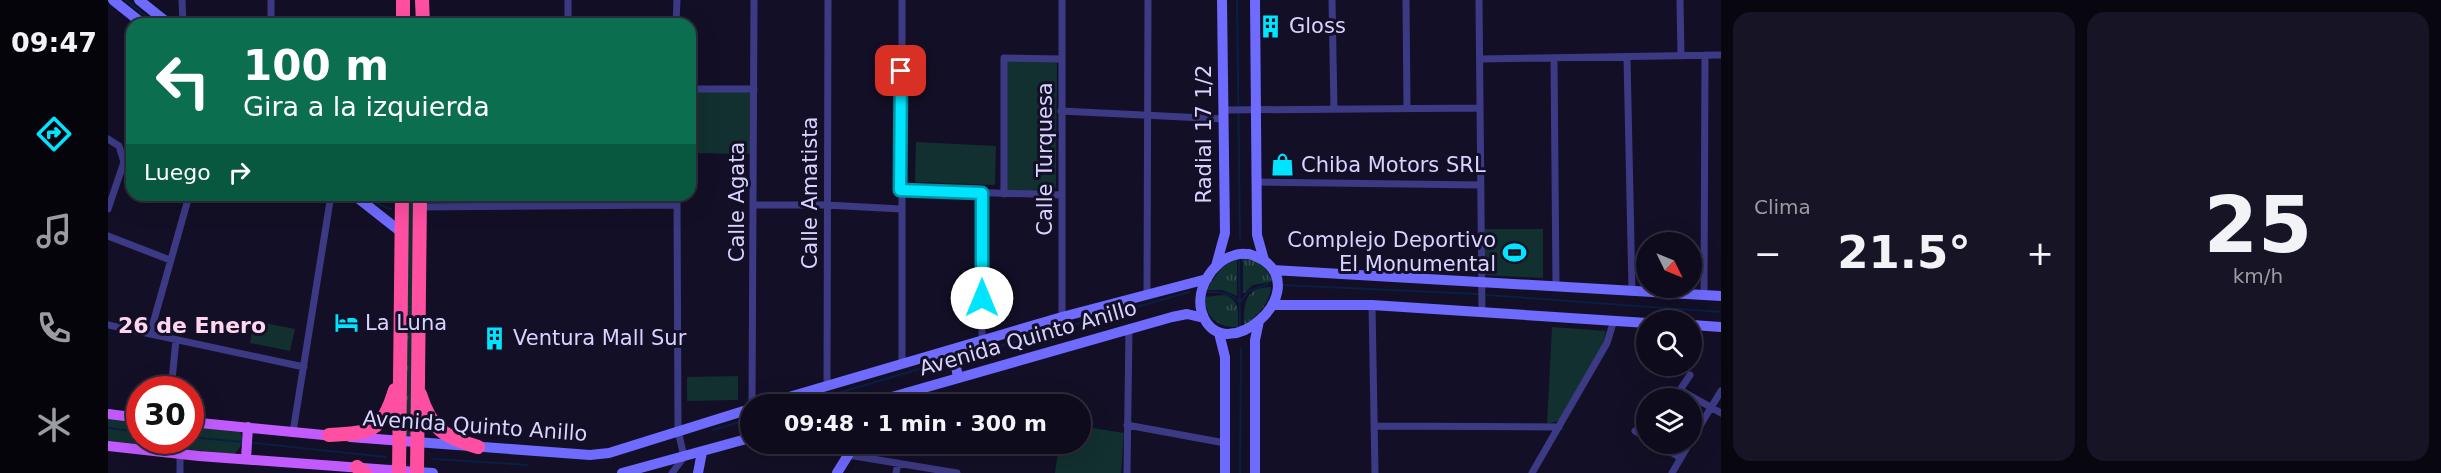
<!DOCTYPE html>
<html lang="es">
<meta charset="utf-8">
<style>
:root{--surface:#0e0b1c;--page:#171425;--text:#f1f3f6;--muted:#9b9ba3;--line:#2e2b3b;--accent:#00e5ff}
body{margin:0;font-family:"DejaVu Sans",sans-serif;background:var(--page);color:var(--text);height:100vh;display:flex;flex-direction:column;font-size:22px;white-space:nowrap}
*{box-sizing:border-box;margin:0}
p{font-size:20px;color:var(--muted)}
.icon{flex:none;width:33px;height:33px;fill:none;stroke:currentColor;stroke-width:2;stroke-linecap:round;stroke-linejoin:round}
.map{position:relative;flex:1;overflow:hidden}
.drawer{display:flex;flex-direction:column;gap:12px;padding:12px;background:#08060f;width:720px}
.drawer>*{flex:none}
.hud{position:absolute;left:18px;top:18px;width:570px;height:183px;border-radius:18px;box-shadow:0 6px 24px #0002,0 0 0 2px var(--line);background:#0b6e4f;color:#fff;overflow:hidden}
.needle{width:39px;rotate:133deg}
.tools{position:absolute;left:1528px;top:232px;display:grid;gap:12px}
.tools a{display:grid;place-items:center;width:66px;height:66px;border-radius:50%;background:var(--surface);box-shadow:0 6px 24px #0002,0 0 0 2px var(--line);font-size:30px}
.speed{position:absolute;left:18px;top:376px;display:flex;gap:12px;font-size:30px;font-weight:700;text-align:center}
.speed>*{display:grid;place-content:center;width:78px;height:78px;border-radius:50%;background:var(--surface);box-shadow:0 6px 24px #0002,0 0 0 2px var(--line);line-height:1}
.speed .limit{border:9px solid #d22;background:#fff;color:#111}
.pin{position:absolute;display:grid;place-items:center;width:51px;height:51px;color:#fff;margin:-26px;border-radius:12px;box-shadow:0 3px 9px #0006}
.me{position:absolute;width:66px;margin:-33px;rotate:0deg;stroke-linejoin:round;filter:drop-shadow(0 0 4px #0008)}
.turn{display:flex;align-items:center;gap:21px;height:126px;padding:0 18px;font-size:27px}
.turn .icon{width:78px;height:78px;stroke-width:2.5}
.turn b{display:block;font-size:42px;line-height:51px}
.then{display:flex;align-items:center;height:57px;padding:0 18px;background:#0003;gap:12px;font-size:22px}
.big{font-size:45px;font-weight:600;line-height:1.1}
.drawer .tile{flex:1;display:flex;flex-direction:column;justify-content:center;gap:9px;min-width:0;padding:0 21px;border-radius:18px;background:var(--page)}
.drawer .dial{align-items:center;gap:0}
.dial b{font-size:78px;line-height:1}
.heat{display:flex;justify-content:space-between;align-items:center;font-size:33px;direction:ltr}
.drawer .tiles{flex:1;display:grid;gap:12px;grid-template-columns:repeat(2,1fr)}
.trip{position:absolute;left:632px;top:394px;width:351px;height:60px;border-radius:30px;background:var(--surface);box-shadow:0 6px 24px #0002,0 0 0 2px var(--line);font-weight:600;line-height:60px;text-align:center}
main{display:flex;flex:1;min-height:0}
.menu{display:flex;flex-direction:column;width:108px;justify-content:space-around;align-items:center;background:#06040b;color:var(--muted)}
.menu .icon{width:42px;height:42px}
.menu .on{color:var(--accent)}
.menu b{font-size:27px;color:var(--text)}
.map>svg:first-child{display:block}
</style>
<main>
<nav class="menu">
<b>09:47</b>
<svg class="icon on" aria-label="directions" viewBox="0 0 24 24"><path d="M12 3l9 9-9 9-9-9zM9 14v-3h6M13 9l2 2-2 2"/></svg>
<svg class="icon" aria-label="music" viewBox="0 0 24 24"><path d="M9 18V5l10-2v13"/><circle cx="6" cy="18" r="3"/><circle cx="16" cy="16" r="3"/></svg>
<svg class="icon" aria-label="phone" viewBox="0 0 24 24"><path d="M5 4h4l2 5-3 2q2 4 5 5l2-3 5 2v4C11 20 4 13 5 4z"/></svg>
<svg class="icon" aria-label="climate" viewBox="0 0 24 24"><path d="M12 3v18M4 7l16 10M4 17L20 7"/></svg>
</nav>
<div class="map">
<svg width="1613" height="473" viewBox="0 0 1613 473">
<defs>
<pattern id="grass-tufts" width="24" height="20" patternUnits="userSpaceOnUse" patternTransform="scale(1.5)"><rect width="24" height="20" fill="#12302f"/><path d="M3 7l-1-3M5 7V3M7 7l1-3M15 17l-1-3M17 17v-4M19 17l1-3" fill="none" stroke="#344d4e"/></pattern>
</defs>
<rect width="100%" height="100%" fill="#130f26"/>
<!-- grass -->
<path fill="url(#grass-tufts)" d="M298,195H309L304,440H298Z
M1129,258V296L1114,290H1098L1114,267Z
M1133,258L1153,262L1164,279L1163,282L1145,285L1135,294V263Z
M1163,287C1162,303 1149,317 1136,325C1136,303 1136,288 1163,287Z
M1117,295C1133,301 1130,312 1130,327C1109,328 1098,317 1096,297Z"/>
<!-- green -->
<path fill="#12302f" d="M899,60L949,62L948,187L944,191H900L898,189Z
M582,92H641L643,96V154L582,153Z
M808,142L888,146L887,185L807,182Z
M1377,229H1435V278L1376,275Z
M146,321L187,329L182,351L142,343Z
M1444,327L1498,331L1494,349L1451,421L1439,424Z
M630,376V400L579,401V377Z
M0,416L31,419L32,441H82L83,425L132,432C137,441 133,448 126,454L0,441Z
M972,426L1016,433L1013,473H947L951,444H972Z"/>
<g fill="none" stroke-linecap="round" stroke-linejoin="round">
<!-- stream -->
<path stroke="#0a1f44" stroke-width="2" d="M18,0L47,24
M1129,0L1132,238
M259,195L272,205L283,209
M1131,259L1132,326
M1173,285L1370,294
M1097,292C1111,292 1121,292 1132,302L1141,291L1160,284
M1379,295L1613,312
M850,358L1081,292
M690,405L838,361
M0,428L32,432
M605,430L642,419
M82,437L134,442
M146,443L278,457
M325,459L420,465
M1132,473L1133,349"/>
<!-- street -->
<path stroke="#3d3a85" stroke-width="7" d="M74,0L75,24
M954,0V317
M1224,0L1226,109
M1298,0L1299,108
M1371,0L1374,312
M1572,0L1573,56
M163,24V0
M460,24V0
M568,24L569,0
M1519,57L1524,292
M1372,59L1613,55
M1446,59L1448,286
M582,89H646
M1116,110L1371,108
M953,111L1116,119
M0,139L11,146L16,162L0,209
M1148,182L1373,185
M792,190L954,195
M896,194V58L953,59
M645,205H718L793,209
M311,207L569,205
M0,236L62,260
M1039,293L1040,0
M1596,295L1597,55
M1264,305L1267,473
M0,325L196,367
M42,334L79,203
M874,340V193
M794,364V0
M719,386L720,0
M63,390L68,340
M1572,390L1613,413
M1566,399L1582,375
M644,405L646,0
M1019,425L1117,443
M1267,426L1451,427
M1527,431L1539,438
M185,432L223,195
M1584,439L1613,391
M1549,444L1573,458
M740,455L849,473
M72,473V454
M564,473L576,457L570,430L569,195
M788,473L790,463
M1019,473L1021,329
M1424,473L1499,343L1506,320
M1564,473L1581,444"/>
<!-- secondary -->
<path stroke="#6f6bff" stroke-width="10" d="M5,0L35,24
M31,0L61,24
M1147,0L1149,235L1156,260
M246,195L293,232
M1141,254C1147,256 1153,258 1158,262C1200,296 1119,365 1096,318C1084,294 1103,261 1127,255C1132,253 1137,254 1141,254Z
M1108,266L1117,233L1114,0
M1165,270L1613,296
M1165,305H1264L1539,323
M1584,325L1613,327
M1111,333L1117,357V473
M845,349L850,378
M654,405L954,317L1099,279
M756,405L1064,317L1079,314L1096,318
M308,442L482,455L501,453L642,409
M309,472L325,473
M514,473L642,438
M590,473L594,452
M729,473L747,444
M1147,473V340L1151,321"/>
<!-- primary -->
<path stroke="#c25bff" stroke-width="10" d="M0,414L32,418
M82,422L226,436
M242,437L308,442
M0,446L91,456L309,472
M138,459L140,427"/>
<!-- highway -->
<path stroke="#ff4fa3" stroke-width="14" d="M314,0L315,24
M295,24V0
M312,394C323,429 336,437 370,447
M221,435C263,433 274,432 287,390
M249,467L257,473
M291,473L294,195
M309,473L312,195"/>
</g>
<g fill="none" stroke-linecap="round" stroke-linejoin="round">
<defs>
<path id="route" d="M793,71L792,190L874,193V298"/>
</defs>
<!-- route casing -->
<use href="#route" stroke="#0095a6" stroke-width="15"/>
<!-- route -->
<use href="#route" stroke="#00e5ff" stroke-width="10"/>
</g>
<!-- icons -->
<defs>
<symbol id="building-bare" viewBox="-9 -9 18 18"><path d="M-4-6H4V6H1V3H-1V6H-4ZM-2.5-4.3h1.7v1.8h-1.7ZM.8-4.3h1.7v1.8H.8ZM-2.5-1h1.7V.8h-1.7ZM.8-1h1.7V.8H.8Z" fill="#00e5ff" stroke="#130f26" stroke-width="2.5" paint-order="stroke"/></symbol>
<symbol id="shop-bare" viewBox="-9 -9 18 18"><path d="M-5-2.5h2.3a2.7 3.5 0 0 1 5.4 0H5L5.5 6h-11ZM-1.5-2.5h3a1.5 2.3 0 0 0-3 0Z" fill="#00e5ff" stroke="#130f26" stroke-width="2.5" paint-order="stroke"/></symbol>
<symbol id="stadium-bare" viewBox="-9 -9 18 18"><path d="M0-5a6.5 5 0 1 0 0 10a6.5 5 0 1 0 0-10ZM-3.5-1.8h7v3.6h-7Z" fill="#00e5ff" stroke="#130f26" stroke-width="2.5" paint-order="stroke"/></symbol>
<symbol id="hotel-bare" viewBox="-9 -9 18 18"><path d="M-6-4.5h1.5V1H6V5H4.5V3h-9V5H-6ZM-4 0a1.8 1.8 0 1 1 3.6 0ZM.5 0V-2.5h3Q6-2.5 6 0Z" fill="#00e5ff" stroke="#130f26" stroke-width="2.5" paint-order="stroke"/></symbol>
</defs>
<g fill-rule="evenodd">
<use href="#building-bare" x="1146" y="10" width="33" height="33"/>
<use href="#shop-bare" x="1158" y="148" width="33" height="33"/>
<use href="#stadium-bare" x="1390" y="236" width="33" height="33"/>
<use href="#hotel-bare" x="222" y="306" width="33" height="33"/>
<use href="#building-bare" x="370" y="322" width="33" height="33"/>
</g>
<g text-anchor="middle" stroke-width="6" stroke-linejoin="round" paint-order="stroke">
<!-- poi labels -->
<g font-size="21" fill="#d9d4ff" stroke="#130f26" text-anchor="start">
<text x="1181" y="33">Gloss</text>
<text x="1193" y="172">Chiba Motors SRL</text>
<text x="1388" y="247" text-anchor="end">Complejo Deportivo<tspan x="1388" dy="24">El Monumental</tspan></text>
<text x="257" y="330">La Luna</text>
<text x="405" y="345">Ventura Mall Sur</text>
</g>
<!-- street labels -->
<g font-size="21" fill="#d9d4ff" stroke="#130f26">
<text transform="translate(1096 134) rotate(-90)" y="7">Radial 17 1/2</text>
<text transform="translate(937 159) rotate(-90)" y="7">Calle Turquesa</text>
<text transform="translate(702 193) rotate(-90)" y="7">Calle Amatista</text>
<text transform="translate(629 202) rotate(-90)" y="7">Calle Agata</text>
<text transform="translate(920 338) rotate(-16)" y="7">Avenida Quinto Anillo</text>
<text transform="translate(367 426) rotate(4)" y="7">Avenida Quinto Anillo</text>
</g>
<!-- neighbourhood labels -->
<g font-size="22" font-weight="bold" fill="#ffd6f0" stroke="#130f26">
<text x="84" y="333">26 de Enero</text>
</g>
</g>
</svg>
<div class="tools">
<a><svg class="needle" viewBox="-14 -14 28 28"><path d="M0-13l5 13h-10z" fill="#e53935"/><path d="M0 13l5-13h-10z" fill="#9b9ba3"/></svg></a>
<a><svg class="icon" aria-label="search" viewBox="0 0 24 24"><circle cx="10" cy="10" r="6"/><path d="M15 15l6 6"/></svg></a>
<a><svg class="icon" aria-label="layers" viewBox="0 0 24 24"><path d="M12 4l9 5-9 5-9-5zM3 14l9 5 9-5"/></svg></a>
</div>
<div class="speed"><div class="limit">30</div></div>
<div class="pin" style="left:793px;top:71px;background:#d93025"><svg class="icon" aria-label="arrive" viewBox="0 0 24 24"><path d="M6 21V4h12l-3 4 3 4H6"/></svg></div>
<svg class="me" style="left:874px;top:298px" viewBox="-20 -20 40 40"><circle r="19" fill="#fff"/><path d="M0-13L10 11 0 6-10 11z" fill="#00e5ff"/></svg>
<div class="trip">09:48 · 1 min · 300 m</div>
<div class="hud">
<div class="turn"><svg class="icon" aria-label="left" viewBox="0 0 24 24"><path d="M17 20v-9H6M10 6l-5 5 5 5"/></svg><div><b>100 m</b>Gira a la izquierda</div></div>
<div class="then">Luego<svg class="icon" aria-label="right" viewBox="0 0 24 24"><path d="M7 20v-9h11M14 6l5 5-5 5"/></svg></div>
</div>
</div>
<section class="drawer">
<div class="tiles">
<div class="tile"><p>Clima</p>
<div class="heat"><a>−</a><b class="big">21.5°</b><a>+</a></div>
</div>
<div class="tile dial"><b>25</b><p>km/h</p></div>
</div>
</section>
</main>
